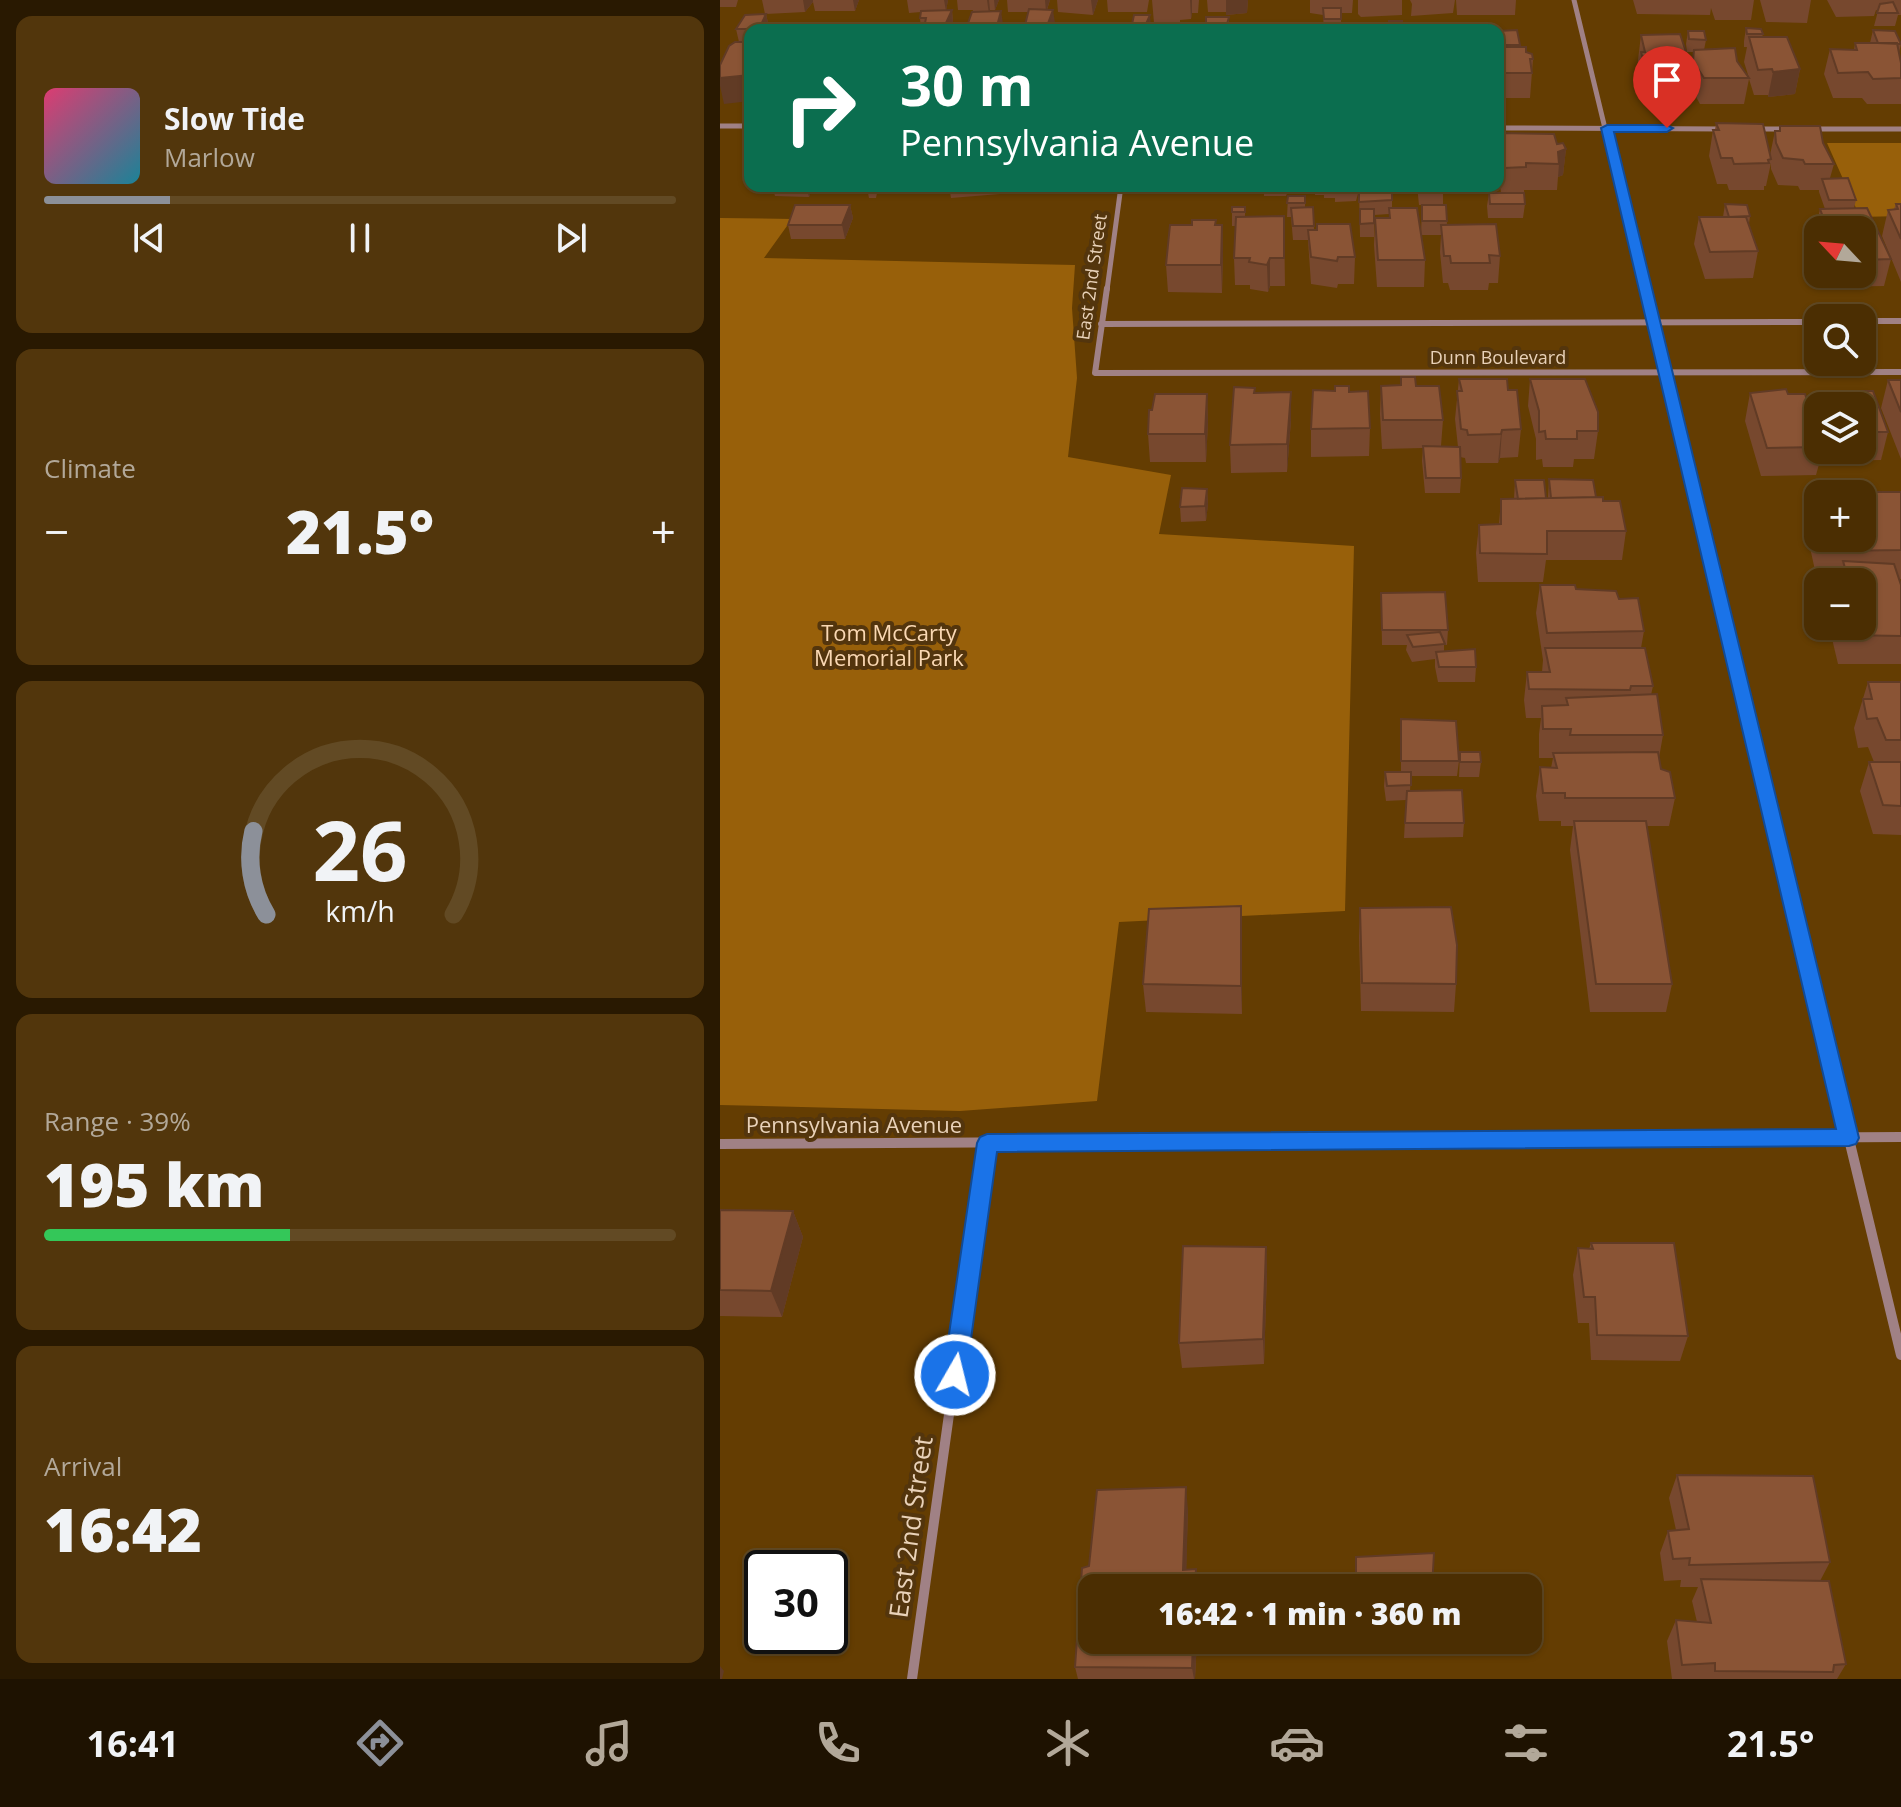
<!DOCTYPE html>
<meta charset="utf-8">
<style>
:root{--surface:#4b2e02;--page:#52360c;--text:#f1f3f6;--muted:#b2a899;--line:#624a24;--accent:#8c9099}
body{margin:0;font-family:"Open Sans",sans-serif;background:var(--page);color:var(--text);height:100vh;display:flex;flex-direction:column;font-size:30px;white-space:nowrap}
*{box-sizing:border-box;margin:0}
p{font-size:26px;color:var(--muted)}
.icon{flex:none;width:44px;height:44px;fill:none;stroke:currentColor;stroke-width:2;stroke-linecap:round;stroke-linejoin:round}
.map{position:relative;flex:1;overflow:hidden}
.sheet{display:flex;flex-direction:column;gap:16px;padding:16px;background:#291901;width:720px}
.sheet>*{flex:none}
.top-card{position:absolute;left:24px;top:24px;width:760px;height:168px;border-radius:16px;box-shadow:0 2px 6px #0004,0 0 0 2px var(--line);background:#0b6e4f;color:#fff;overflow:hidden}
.needle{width:52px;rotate:296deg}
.buttons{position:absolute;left:1084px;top:216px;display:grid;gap:16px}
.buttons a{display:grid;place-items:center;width:72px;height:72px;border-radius:16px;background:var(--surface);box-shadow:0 2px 6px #0004,0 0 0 2px var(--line);font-size:40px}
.speed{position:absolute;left:24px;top:1550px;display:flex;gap:16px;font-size:40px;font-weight:700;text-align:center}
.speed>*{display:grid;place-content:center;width:104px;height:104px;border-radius:50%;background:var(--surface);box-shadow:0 2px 6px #0004,0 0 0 2px var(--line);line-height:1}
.speed .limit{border:4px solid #111;border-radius:12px;background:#fff;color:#111}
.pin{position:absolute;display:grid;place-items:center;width:68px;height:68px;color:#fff;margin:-82px -34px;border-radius:50% 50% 50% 0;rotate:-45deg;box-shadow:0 0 8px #0007}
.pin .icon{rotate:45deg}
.me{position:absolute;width:88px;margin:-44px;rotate:8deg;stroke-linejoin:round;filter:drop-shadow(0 0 6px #0008)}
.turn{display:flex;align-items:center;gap:28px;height:168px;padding:0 24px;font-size:36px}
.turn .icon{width:104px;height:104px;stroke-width:2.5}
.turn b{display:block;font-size:56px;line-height:68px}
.big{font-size:60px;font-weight:800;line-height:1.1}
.sheet .tile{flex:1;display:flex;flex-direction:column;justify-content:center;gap:12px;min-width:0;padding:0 28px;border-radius:16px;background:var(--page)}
.sheet .dial{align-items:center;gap:0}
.dial svg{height:208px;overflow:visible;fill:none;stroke:var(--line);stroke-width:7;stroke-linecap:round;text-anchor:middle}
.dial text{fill:var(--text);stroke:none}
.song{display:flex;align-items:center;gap:24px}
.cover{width:96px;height:96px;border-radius:12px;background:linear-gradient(135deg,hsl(340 70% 55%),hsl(190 70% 35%))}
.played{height:8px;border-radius:4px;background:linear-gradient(90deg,var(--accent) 20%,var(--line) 20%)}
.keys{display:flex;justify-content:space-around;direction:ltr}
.heat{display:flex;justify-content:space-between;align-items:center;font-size:44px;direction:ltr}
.charge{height:12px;border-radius:6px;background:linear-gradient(90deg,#34c759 39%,var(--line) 0)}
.trip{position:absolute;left:358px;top:1574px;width:464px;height:80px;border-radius:16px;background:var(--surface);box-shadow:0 2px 6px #0004,0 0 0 2px var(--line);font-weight:800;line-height:80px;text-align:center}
.tabs{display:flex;height:128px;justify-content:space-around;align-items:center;background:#1e1201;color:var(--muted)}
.tabs .icon{width:56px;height:56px}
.tabs .selected{color:var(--accent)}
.tabs b{font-size:36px;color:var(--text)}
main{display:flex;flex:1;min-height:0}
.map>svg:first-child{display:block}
</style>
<main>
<section class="sheet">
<div class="tile">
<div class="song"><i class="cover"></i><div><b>Slow Tide</b><p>Marlow</p></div></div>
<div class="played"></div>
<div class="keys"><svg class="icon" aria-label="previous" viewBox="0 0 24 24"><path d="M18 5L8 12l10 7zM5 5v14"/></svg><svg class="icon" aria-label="pause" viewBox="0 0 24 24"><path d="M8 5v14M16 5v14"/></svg><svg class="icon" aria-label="next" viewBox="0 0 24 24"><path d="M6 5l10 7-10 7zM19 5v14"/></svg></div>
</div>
<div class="tile"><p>Climate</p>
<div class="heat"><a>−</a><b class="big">21.5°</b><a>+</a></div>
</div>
<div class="tile dial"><svg viewBox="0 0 100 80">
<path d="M14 69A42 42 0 1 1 86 69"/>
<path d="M14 69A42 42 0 0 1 9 37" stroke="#8c9099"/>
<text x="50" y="56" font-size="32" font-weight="700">26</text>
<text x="50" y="72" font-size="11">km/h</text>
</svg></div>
<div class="tile"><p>Range · 39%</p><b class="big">195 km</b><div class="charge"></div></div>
<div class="tile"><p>Arrival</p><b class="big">16:42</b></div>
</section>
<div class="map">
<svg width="1181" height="1679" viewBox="0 0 1181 1679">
<rect width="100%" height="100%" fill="#643d02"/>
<!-- green -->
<path fill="#98600a" d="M1107,143H1181V216L1140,217Z
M0,218L72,219L44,258L355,265L352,308L357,378L348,457L451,475L439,534L634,546L625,911L399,922L377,1101L240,1111L0,1105Z"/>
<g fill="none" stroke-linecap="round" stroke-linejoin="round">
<!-- street-far3 -->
<path stroke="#a08185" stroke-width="5" d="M854,0L924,290
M0,126H30
M778,128L1005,129
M1035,129H1069
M1091,129H1181
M387,290L401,186"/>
<!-- street-far2 -->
<path stroke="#a08185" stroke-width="6" d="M387,288L375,373L1181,372
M923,288L1011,652
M1142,321H1181
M381,324L1098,322"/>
<!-- street-far1 -->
<path stroke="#a08185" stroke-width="8" d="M1011,650L1121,1108"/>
<!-- street -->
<path stroke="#a08185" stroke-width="10" d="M1121,1106L1181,1355
M0,1144L1181,1137
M192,1679L267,1143"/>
</g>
<!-- wall -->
<path fill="#77482e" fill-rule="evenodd" d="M0,0H18L16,7H0Z
M42,0H139L135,11H95L93,2L85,12L46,14L49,27L48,30H30V42H19L16,29L45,14Z
M187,0H228L226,11L232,10L233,23L231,30H201L200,18L201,12L189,13Z
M237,0H279L275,10H270V12L283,24L281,30H247V26L253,10H238Z
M287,0H330L327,10L335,23L332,30H305V25L308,12H288Z
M337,0H378L373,15L338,12Z
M387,0H429L427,12H388Z
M432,0H479L478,13H472L471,19L460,20V24L434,23Z
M487,0H528L527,13L506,15V12H488Z
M590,0H633L632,13H621V30H604L603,15L590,13Z
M638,0H682V15L641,17L638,14Z
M690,0H735L733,13L691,16L692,4Z
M736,0H796L795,15H737Z
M913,0H1034L1031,20H995L991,8L990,15L917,14Z
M1040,0H1091L1087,23L1046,22Z
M1107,0H1181V15H1178L1175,26H1154L1158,11L1156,10L1154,16L1116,17Z
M430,15V30H413L412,24Z
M486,17H509V30H486Z
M669,21H682V30H669Z
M1026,28L1043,34L1042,37L1080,69L1075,94L1048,97V95H1034L1029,79L1024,104H980L970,86L968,95L927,96L924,81H918L917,77L918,60L921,35L971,68L974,52H967L966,44L968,31L986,40L984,50L1017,61L1029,78L1024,62L1027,47H1024V41Z
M1153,30L1181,44L1179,53L1181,63V104H1147L1142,98H1113L1104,74L1110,49L1134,50L1135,43H1150Z
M778,31L800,45L799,47L813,59L810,98H778Z
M996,123L1050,155L1055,131H1059L1060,126L1103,143L1114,164L1110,178L1136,200L1134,208L1171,259L1164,286L1113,287L1108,274H1142V230H1098V247L1094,235L1100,209H1105L1099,192V190H1080L1078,186L1058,185L1051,169V163L1046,186H1044V190H1009L1007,184H997L989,156L993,130H995Z
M779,133L837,144L846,149L843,175L838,177L837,190H804L805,204L803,218H768L767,206L769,193H781L778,168Z
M52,186H93L89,197L55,196Z
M144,186H182L179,193H157L156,198H149L148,193H146Z
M182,186H222L221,193L183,192Z
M226,186H306L305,192L231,198L230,192H227Z
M308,186H352L350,192L308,191Z
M448,186H487V191L449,192Z
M505,186H583V191H568L566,196H544V191L528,193V191H505Z
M595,186H686V193H672V208L705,260L704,287H657L654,245L655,218H669V214L654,215V237H640L639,190L636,201L615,202V198H604V195H595Z
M697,186H723V204L699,205Z
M739,186H758V188H739Z
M568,196H585V207H593L594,230L635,257L634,284H618L617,288L591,284L588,240H573L571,217H567Z
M1005,204L1030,216L1029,224L1038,251L1033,278L985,279L974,244L979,217H1003Z
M1176,204H1181V282L1162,236L1168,210L1174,209Z
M130,205L133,218L125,239H71L68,225Z
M702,205H726L727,225L780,256L778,283H769L768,290H730L728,283H723L720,252L721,235H701Z
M512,207H525V217L564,216L565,286H550L548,292L530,289V285H515L514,258L516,226H512Z
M502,225L503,252L502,293L448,292L446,265Z
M739,379L788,390L801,429L798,457L780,458L778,463H746L745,458L740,457L741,478L740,493H705L702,461L703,448L662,449L660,414L661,386H696L723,420L721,446L738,447L735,419Z
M810,379L878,431L874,459H854L853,467H823L822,459L816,460V439L808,406Z
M1168,380H1181V459L1161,408Z
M1133,391L1168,432L1161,460L1107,461L1103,450H1142V406H1098L1101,395L1131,396Z
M571,392V420L567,472L511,473L510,445L535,393Z
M629,392L650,428L649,456L591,457V429Z
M1030,393L1068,394L1094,421L1098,406V450H1103L1096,475L1041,476L1025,421Z
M487,394L488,422L486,462H430L428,434L432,410Z
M829,479L883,501L906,531L902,560H826L823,582H758L756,553L759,525L779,524L781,499H794L795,480L826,498H828Z
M487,489L488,504L486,521L461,522L460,507Z
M1091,492H1181V579H1178L1181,585V664H1118L1109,626H1142V582H1117L1118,579L1109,580L1107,575H1096L1084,520ZM1098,494L1142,538H1098Z
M820,585L856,589L899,599L924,631L921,648L933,686L931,695L943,735L939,758L941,769L955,798L949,826H927L952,984L946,1012H870L850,850L853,826H841V821H819L816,796L820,767L831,768L833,758H819V734L821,718H806L804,700L807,672H822L823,660L816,613Z
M661,593L728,630L727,645H724V652L756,667L755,682H718L715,667V659L692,662L686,650L687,645H662Z
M1148,682H1181V835L1153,834L1140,791L1149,762H1154L1148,747L1138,748L1134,728Z
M681,719L739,761L737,776H691L690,791L744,823L743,837L684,838L686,800L666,801L664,786L665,772H681Z
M740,752L761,762L759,777H739Z
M640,908L736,984L734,1012L641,1011L639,936Z
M522,934V1014L426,1012L423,984Z
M0,1210L73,1211L83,1237L62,1317L0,1316Z
M871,1243L968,1336L960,1361L871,1360L869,1323H858L853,1275L858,1248L869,1249Z
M546,1247L547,1273L544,1364L462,1368L459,1343Z
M957,1475L1110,1562L1100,1581L1126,1664L1117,1679H952L947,1641L956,1620L977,1622L972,1601L978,1587H960L961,1580L944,1581L940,1553L948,1531L956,1530L949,1498Z
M468,1510L466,1569L372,1640H477L475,1679H358L355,1667L369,1566Z"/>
<!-- shaded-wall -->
<path fill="#613b25" d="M83,0H93V2L85,12Z
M133,0H139L135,11Z
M224,0H228L226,11Z
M267,0H269L270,10L269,14Z
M274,0H279L275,10Z
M325,0H330L326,12Z
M371,0H378L373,15Z
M470,0H472V13L471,19Z
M506,0H528L527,13L506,15Z
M232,10L233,23L231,30H227L226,23Z
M333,10L335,23L332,30H327V26Z
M281,11L283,24L281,30H278L277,26Z
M46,14L49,27L48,30H39Z
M430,15L431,28L430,30H426V24Z
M1080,69L1075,94L1048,97L1053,72Z
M30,75V101L4,104L0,86V78Z
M846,149L843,175L838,177L839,164L838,152Z
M86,186H93L89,197Z
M528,186H544V191L528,193Z
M130,205L133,218L125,239L122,225Z
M502,225L503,252L502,293L501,265Z
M550,258V286L548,292L547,265Z
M571,392V420L567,472V444Z
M487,394L488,422L486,462L485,434Z
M782,430L780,458L778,463L781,434Z
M487,489L488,504L486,521L485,506Z
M521,906L522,934V1014L521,986Z
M73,1211L83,1237L62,1317L51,1291Z
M546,1247L547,1273L544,1364L543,1339Z
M466,1487L468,1510L466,1588L463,1570Z
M473,1640H477L475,1679H474L472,1668Z
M0,1666L4,1671L2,1679H0Z"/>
<!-- building -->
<path fill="#8a5435" stroke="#613b25" stroke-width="2" d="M1173,2L1178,13H1157L1160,4Z
M603,8H621V19H604Z
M309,9L333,10L327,26L305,25Z
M232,10L226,23H205L206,18H200L201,11Z
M281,11L277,26H247L252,12Z
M46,14L39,29H16L25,15Z
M414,15H430L426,24H412Z
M486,17H509L507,24H486Z
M669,21H682V27H669Z
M1026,28L1041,29L1043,34H1027Z
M797,30L800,45H778V31Z
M1153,30L1175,31L1181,44L1158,43Z
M968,31H984L986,40L969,39Z
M960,34L972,70L930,71L927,56H922L921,52H925L921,35Z
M1029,37H1067L1080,69L1053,72L1052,69L1038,70Z
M15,42H30V75L0,78V65L9,46Z
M1135,43H1177L1181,63V78L1153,79L1148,72L1118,73L1110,49L1137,50Z
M778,47H806V52L812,54L813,59H810L812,73H778Z
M1015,48L1017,61L1029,78H984L973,61L974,50Z
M996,123L1043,124L1051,159L1048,160L1049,163L1014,164L1012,158H1001L993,130H999Z
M1060,126H1100L1103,143L1114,164H1085L1083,160L1063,158L1056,143L1055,131H1060Z
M779,133L834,134L837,144L843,143L846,149L838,152L839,164L806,163V167L784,168Z
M1128,178L1136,200H1109L1102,179Z
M639,186H672V200L639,202Z
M699,186H723V190L700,191Z
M769,193H804L805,204H770Z
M568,196H585V203H567Z
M1005,204L1027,205L1030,216L1009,217Z
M1176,204H1181V239L1168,210L1178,209Z
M75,205H130L122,225H68Z
M702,205H726L727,221H702Z
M512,207H525V212H512Z
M593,207L594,226H573L571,208Z
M669,208H697L705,260H658L655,218H670Z
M1147,208L1171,259L1142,260V230H1108L1100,209Z
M640,209H654V223L640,224Z
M564,216V258H550L547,265L529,262L530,258H514L516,217Z
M979,217H1026L1038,251L990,252Z
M472,220H496L495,225H502L501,265H446L450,225H472Z
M597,224H630L635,257H618L617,261L591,257L588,230H597Z
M776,224L780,256L769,255L770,263H731L730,256H724L721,225Z
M681,377H695L696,386H719L723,420H663L661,386L681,385Z
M739,379H787L788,390H797L801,429L782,430L781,434L748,435L747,430L741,429L737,391H742Z
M810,379H865L878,412V431H857V439H826L825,431L819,432V411Z
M1168,380H1181V412Z
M615,386H629V392L648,391L650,428L591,429L593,390L615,391Z
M514,387L535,388L534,393L571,392L567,444L510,445Z
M1066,389L1068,394H1085L1098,432V447L1047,448L1030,393Z
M1133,391H1153L1168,432H1142V406H1104L1101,395L1134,396Z
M435,394H487L485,434H428L429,410H432Z
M703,446L740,447L741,478H706Z
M829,479L873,480L876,497L831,498Z
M795,480H824L826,498L798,499Z
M462,488L487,489L485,506L460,507Z
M1091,492H1181V550L1117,551L1115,546H1103L1101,538H1142V494H1098V524Z
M883,497V501H900L906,531H827V554L760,553L759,525L781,524V499Z
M1123,561L1174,564L1181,585V636L1126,635L1124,626H1142V582H1129Z
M820,585H855L856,589L896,591L899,599L918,598L924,631L827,633Z
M725,592L728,630H662L661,593Z
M720,632L725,644L693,647L687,635Z
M825,648H925L933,686H911L910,690L809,689L807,672H830Z
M755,649L756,667H719L716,652Z
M1148,682H1181V740H1166L1157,718L1147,719L1143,699H1152Z
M937,694L943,735H850L851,729H823L822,706L848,705L846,698Z
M681,719L736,721L739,761H681Z
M740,752H760L761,762H740Z
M938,752L941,769L950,772L955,798H845V793H823L820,767L837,768L833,753Z
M1149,762H1181V806L1163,805Z
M665,772H691V785L667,786Z
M742,790L744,823H685L687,791Z
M854,821H926L952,984H876Z
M521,906V986L423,984L429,909Z
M731,907L737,945L736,984L642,983L640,908Z
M0,1210L73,1211L51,1291L0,1290Z
M871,1243H954L968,1336L877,1335L875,1297H864L858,1248L873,1249Z
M463,1246L546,1247L543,1339L459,1343Z
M957,1475L1093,1476L1110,1562L969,1565L970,1558L953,1559L948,1531L969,1529Z
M466,1487L463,1570L476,1569L475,1588H372V1640H473L472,1668L355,1667L362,1568L369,1566L377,1490Z
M714,1553L712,1588H636V1557Z
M981,1579L1109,1581L1126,1664L1114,1665L1113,1672L995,1671V1663L962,1665L956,1620L991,1623Z
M749,1581V1588H720V1584Z"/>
<!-- route -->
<path fill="#1a73e8" stroke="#114b97" stroke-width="2" d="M887,125H947L953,128L947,132H894L1139,1138L1136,1144L1129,1146L277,1152L246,1375L243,1382L235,1385L227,1382L223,1375L257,1143L260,1137L267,1134L1116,1129L881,128Z"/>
<g text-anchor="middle" stroke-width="8" stroke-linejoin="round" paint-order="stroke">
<!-- far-street labels -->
<g font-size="18" fill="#e9d2b9" stroke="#53350d">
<text transform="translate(372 277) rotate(-82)" y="6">East 2nd Street</text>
<text x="778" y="364">Dunn Boulevard</text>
</g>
<!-- park labels -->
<g font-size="22" fill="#fad8b3" stroke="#53350d">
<text x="169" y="641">Tom McCarty<tspan x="169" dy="25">Memorial Park</tspan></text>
</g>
<!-- street labels -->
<g font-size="22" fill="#e9d2b9" stroke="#53350d">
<text x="134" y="1133">Pennsylvania Avenue</text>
</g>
<!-- near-street labels -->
<g font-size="26" fill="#e9d2b9" stroke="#53350d">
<text transform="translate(191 1527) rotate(-82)" y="9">East 2nd Street</text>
</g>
</g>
</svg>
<div class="buttons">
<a><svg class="needle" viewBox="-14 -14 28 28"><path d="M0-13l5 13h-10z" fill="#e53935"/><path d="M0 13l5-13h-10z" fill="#b2a899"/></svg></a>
<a><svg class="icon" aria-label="search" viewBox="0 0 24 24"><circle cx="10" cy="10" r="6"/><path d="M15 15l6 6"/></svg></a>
<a><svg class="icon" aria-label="layers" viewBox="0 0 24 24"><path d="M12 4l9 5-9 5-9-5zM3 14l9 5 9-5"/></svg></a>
<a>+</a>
<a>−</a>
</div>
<div class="speed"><div class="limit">30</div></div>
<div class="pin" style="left:947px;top:128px;background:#d93025"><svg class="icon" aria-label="arrive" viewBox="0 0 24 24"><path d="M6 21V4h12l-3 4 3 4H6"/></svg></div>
<svg class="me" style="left:235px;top:1375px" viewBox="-20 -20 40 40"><circle r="17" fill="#1a73e8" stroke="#fff" stroke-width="3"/><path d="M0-11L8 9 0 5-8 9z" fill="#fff"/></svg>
<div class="trip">16:42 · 1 min · 360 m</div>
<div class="top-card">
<div class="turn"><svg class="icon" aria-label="right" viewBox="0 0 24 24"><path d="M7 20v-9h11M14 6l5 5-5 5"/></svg><div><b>30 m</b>Pennsylvania Avenue</div></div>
</div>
</div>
</main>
<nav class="tabs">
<b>16:41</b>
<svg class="icon selected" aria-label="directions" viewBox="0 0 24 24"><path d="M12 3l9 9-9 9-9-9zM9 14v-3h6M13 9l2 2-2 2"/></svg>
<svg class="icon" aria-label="music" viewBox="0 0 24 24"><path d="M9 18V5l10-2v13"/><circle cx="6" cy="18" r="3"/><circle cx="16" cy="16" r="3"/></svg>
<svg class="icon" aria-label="phone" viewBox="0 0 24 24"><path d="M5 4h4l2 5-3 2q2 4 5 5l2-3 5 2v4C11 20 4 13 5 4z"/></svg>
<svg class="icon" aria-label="climate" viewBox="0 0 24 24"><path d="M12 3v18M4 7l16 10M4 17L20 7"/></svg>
<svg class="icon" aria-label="car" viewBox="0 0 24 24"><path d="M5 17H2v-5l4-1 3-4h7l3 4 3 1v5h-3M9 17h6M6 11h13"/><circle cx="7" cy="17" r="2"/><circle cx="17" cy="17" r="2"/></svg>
<svg class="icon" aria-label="filters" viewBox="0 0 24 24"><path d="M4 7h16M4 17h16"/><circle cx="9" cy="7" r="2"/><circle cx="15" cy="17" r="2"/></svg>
<b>21.5°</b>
</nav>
